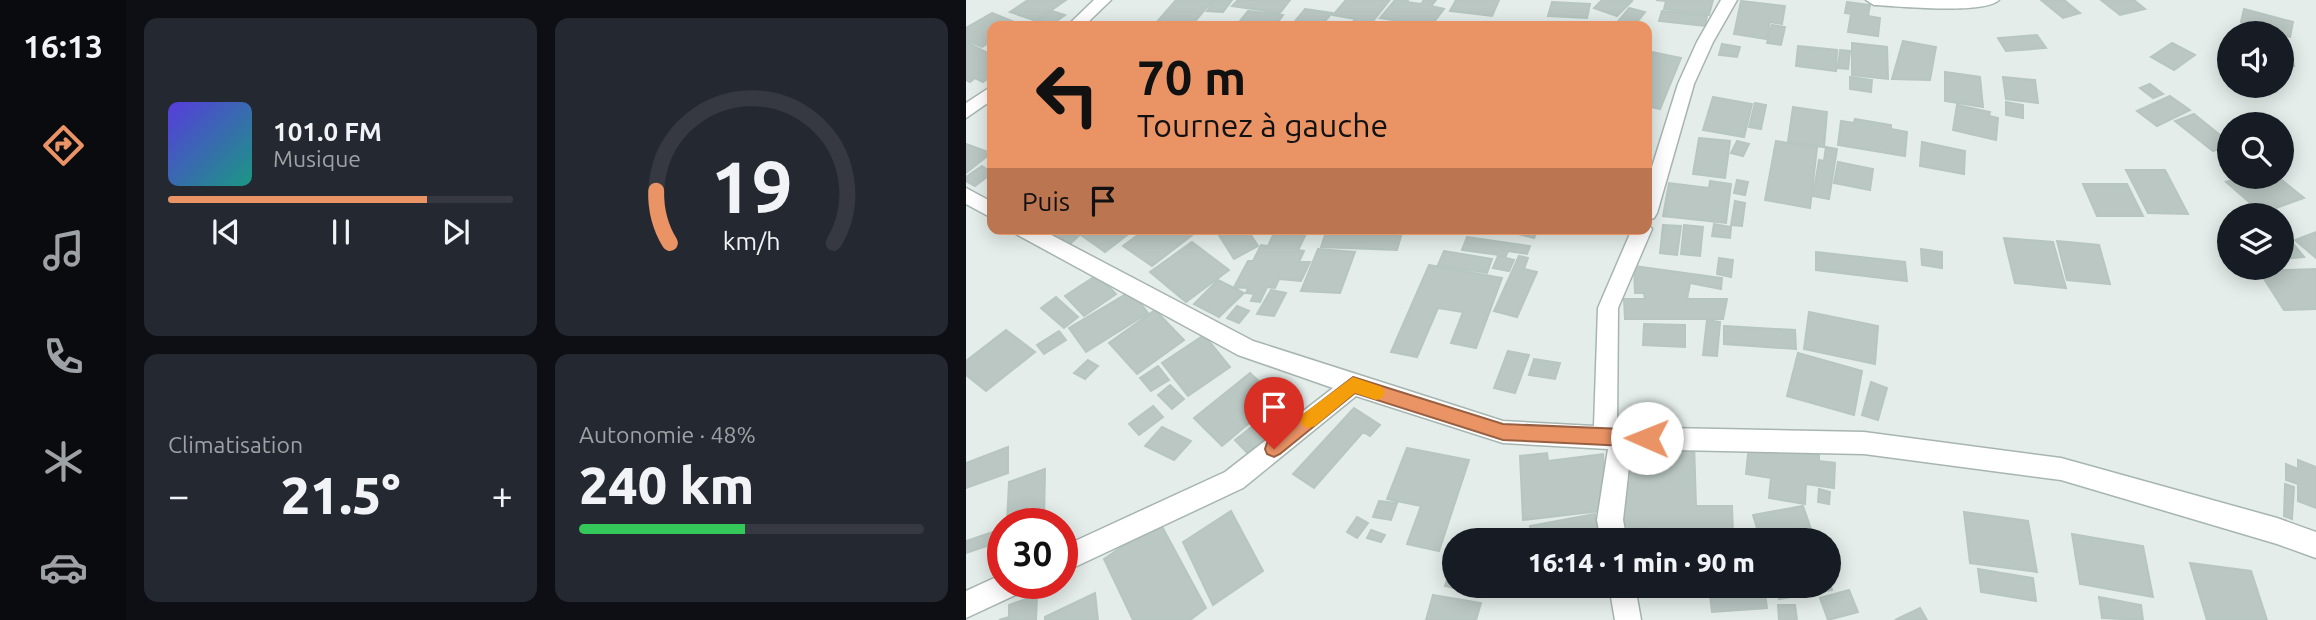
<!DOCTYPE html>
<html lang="fr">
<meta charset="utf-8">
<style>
:root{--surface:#171b24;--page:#242831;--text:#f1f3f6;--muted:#9ea1a6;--line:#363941;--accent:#ea9365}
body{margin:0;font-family:Ubuntu,sans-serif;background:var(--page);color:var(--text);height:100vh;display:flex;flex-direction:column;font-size:26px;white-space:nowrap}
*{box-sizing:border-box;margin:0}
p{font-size:23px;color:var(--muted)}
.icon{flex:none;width:38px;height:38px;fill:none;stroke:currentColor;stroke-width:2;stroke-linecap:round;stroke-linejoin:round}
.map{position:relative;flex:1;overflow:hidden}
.details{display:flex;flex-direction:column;gap:18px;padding:18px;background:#0d0f14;width:840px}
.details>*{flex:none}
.hud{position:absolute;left:21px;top:21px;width:665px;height:214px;border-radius:14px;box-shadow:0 4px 18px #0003;background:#ea9365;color:#111;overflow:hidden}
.buttons{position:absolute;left:1251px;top:21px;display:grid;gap:14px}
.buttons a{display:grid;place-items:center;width:77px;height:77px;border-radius:50%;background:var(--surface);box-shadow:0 4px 18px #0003;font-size:35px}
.speed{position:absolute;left:21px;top:508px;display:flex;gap:14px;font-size:35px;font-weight:700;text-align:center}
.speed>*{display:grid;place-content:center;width:91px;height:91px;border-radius:50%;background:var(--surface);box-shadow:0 4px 18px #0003;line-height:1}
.speed .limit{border:10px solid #d22;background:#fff;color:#111}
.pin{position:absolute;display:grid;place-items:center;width:60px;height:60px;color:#fff;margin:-72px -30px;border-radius:50% 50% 50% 0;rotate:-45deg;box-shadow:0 0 7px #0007}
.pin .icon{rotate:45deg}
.me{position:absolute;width:77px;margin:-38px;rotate:271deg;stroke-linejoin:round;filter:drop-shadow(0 0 5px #0008)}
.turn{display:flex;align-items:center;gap:24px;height:147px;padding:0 35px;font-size:32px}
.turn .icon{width:91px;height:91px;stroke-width:2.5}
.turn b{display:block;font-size:49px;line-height:60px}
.then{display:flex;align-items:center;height:66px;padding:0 35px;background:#0003;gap:14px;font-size:26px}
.big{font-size:52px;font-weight:800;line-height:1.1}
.details .tile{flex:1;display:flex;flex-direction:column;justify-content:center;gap:10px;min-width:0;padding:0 24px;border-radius:14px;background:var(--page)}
.details .dial{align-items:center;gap:0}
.dial svg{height:182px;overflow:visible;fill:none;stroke:var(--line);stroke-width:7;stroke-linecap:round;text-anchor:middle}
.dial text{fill:var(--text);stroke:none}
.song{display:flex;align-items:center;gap:21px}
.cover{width:84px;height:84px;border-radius:10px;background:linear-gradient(135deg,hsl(250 70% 55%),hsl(170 70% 35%))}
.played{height:7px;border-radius:4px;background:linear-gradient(90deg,var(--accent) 75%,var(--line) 75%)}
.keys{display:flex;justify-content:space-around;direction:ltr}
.heat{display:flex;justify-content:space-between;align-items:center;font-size:38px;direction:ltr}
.charge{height:10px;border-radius:5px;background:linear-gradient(90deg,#34c759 48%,var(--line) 0)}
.details .tiles{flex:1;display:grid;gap:18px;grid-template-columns:repeat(2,1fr)}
.trip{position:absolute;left:476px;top:528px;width:399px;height:70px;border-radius:35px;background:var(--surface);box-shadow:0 4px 18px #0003;font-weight:800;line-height:70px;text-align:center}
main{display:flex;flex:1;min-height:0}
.menu{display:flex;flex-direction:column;width:126px;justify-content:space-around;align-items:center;background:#090b0e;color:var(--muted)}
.menu .icon{width:49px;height:49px}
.menu .on{color:var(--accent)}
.menu b{font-size:32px;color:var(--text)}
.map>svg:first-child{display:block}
</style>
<main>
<nav class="menu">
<b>16:13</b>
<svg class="icon on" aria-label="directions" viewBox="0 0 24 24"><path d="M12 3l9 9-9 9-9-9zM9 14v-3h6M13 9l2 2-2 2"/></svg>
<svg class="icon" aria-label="music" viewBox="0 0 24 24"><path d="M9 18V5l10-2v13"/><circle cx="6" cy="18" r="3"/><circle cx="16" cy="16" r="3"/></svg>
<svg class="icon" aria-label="phone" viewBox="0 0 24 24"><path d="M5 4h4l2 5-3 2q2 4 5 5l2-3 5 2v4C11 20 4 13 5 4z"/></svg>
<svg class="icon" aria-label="climate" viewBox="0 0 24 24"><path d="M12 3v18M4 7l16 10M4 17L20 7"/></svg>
<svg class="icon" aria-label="car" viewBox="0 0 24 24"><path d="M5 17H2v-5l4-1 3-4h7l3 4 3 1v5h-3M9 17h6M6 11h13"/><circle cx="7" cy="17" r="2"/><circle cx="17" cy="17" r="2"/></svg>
</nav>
<section class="details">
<div class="tiles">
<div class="tile">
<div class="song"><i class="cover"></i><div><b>101.0 FM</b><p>Musique</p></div></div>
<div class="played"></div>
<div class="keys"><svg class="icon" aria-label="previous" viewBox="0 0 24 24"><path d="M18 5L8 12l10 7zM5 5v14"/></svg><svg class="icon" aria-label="pause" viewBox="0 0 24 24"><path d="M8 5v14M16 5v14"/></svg><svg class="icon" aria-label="next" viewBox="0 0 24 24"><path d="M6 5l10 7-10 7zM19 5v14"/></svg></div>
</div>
<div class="tile dial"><svg viewBox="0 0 100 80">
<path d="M14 69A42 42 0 1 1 86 69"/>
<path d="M14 69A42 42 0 0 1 8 46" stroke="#ea9365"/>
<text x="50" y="56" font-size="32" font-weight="700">19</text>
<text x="50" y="72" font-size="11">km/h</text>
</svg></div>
<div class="tile"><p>Climatisation</p>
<div class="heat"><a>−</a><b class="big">21.5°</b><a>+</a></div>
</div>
<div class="tile"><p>Autonomie · 48%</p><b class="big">240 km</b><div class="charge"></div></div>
</div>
</section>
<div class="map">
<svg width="1350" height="620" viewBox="0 0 1350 620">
<rect width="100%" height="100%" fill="#e4edea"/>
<!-- building -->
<path fill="#bac7c3" stroke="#b7c6c1" stroke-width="2" d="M62,0H100L70,21L44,12Z
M210,0H247L226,25L191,22Z
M249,0H266L257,12L241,11Z
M272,0H324L314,13L266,6Z
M380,0H416L423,1L403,26H384L389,19L367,15Z
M429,0H442L441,2L455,4L458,0H470L465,6L478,9L465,26L414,18Z
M490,0H533L526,16L484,11Z
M636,0H664L666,1L651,16L628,8Z
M690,0H747L743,15L698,9L700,1Z
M1075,0H1098L1114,13L1097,18Z
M1135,0H1168L1179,9L1154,15Z
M775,1L819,6L816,24L804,22L801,39L768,34Z
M586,2L624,4L621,18L582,16Z
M881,2L904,5L902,16L914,18L912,36L882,32L885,14L879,13Z
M663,8L679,12L668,26L649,25Z
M339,9L366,13L355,26H325Z
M1278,9L1327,22L1324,37L1275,22Z
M86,11L99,15L85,25L72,21Z
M282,11L317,15L309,26H270Z
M696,11L741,16L739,26L693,21Z
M26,13L53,24L26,26V41L16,47L0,40V28Z
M806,25L819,27L815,45L801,43Z
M1277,25L1291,29L1307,33H1278Z
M1071,35L1080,48L1040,51L1032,38Z
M937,41L970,47L964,80L926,79Z
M0,42L26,55V76L17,82L9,78L4,82L0,80Z
M886,43L921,47L922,79L886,75Z
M1206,43L1229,55L1208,70L1185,57Z
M756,44L774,47L771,57L753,55Z
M832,46L871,50L870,71L830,66Z
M1316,46L1324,48L1328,66L1316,63Z
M874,50L884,51L882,69L872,68Z
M681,51L715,58L694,109L681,106Z
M979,72L1014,77L1017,107L979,101Z
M884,77L906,80L905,92L884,89Z
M1037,77L1069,80L1072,103L1040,99Z
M1184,84L1197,94L1187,98L1174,88Z
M1204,96L1224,110L1191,126L1171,111Z
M747,97L786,104L778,137L737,130Z
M1040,102L1057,105V118L1040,115Z
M789,103L800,105L795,129L783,127Z
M991,105L1024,112L1023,116L1032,118L1030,140L987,130Z
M827,107L861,112L858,147L822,142Z
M1228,114L1264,143V145L1247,151L1209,121Z
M889,119L925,125V129L941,132L939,156L872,145L875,121L888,123Z
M733,138L764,141L759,178L727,174Z
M771,141L783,144L777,156L765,153Z
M810,141L851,148L844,208L799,200Z
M956,142L999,151L998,174L954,166Z
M0,144L25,153L0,173Z
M860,147L871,149L863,199L847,196L853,160L858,161Z
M872,162L907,169L904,190L868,183Z
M16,166L26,173L9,186L0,181V177Z
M1160,170H1199L1222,214L1182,213Z
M1275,177H1312L1338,198L1296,213L1260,182Z
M771,180L782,182L779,195L768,193Z
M744,181L765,184L760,223L697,216L703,183L743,188Z
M1117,184H1161L1177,216H1131Z
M769,201L779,203L776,226L765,225Z
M748,224L765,227L764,238L746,236Z
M697,225L715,226L711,255L694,253Z
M718,225L737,227L734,256L715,254Z
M76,229H120L105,243Z
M123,229H169L139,252L115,235Z
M180,229H234L186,266L157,246Z
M249,229H281L292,246L268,259Z
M361,229H437L431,250L355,247Z
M533,229H572L568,238Z
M1350,232V258L1329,240Z
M308,233L339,236L332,250L338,251L333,262H344L335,281L313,279L309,288L301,287L294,302L285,301L288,294L280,293L282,288L268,287L282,261H287L295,245L302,246Z
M1321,236L1338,257L1316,259V237Z
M501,237L564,246L561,254L542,251L540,256L496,250Z
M1038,238L1087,242L1100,288L1049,283Z
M1091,241L1133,245L1144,284L1101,280Z
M226,242L263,270L220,302L184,272Z
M352,249L389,252L374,293L335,291Z
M955,249L976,252V268L956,265Z
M478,251L526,259L521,273L472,265Z
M850,252L939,262L941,281L850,270Z
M532,256L548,260L543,271L527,268Z
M553,256L562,258L558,269L571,272L551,317L528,311Z
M753,258L767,260L765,277L751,274Z
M463,265L536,278L510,348L485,343L497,312L472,308L451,357L425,352Z
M668,266L756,278L755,289L724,283L721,299H761L757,319H659L658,299H679L678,293H669Z
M1350,269V309L1318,310L1293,271Z
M131,275L150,294L118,316L99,296Z
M252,280L278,293L253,317L228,304Z
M305,290L320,293L308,316L291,314Z
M165,291L182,313L120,352L103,328Z
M90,297L112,317L98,328L75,308Z
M271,306L283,311L273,323L261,318Z
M189,310L218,340L171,374L143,343Z
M843,312L912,326L909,364L838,349Z
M741,320L754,322L751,356L737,355Z
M678,324L719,325V347L677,345Z
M758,326L829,330L830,349L758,344Z
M40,330L69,352L20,391L0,375V361Z
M93,331L100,340L78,354L71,345Z
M238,335L264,367L222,396L196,363Z
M542,351L563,355L549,393L528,388Z
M832,353L896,371L888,415L821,396Z
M568,359L594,363L589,379L563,375Z
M122,360L132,366L119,379L108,373Z
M192,366L203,380L185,391L174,378Z
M284,373L312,399L256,446L228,418Z
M905,382L921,388L912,420L896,415Z
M204,385L218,399L206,409L192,395Z
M316,403L333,419L286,458L269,440Z
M187,406L197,417L173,435L163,424Z
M388,408L414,425L404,436L397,432L348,488L327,474Z
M196,427L225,441L208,460L179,446Z
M685,441L728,442L730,506H766L767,535L688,541L685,529L655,528L657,468L685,469Z
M783,444L853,455V461L869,463L868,488L840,484L839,504L803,498L805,478L780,474Z
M42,447V473L0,488V463Z
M441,448L503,460L473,551L441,544L455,506L421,499Z
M581,453L582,461L637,454L642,510L557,520L554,456Z
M1332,460L1350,467V508L1332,501V484L1320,480V464L1332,469Z
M79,469L78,523H41L43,482Z
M1319,484L1328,487L1326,519L1318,516Z
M853,489L864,492L863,504L852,502Z
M413,501L431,503L425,520L407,517Z
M837,506L849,541H795L787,515Z
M265,511L297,571L247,605L217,542Z
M998,512L1062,521L1071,572L1004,563Z
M629,514L632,537L612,541H566L564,526Z
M391,517L402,523L391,538L381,532Z
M193,521L240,608L224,620H167L138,559Z
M33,530V542L0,553V541Z
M405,530L419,535L415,542L401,538Z
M1106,534L1177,546L1187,597L1114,584Z
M790,536V541L737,540Z
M488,557V586H495L494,589L479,586Z
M1224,563L1285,571L1301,620H1241Z
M1012,569L1067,578L1070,601L1015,592Z
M863,580L866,590L813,599L809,586H863Z
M743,586H798L801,608L746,612Z
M883,590L892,612L862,620L854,598Z
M129,593L132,620H79V617Z
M71,595L70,620H33L43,617V605Z
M467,595L515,603L510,620H460Z
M1133,597L1175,605L1177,620L1136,618Z
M812,605H829L831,620H813Z
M954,608L961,620H929Z"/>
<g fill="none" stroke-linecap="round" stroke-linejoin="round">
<defs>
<path id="minor" d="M128,0H145L118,26H101Z
M755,0H771L747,42L728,84L691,213L688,218L681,220V183L712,84L731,42Z
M900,0H1033C1017,15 932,6 908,5Z
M26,86V100L0,118V103Z
M0,188L26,202V218L0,204Z
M681,223L686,229L652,308L651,427L898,432L1095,458L1311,518L1350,532V558L1311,544L1095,480L898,454L665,449L657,520L661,541H635L631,520L642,449L537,443L390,396L277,488L96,573V547L259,472L367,388L272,355L50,234L47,229H74L287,341L537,421L628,426L632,308L666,229H681Z
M37,574V583H60L56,592L0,618V591Z
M643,586H669L675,620H649Z"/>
</defs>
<!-- minor casing -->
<use href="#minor" stroke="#a7b5b1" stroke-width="3"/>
<!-- minor -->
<use href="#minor" fill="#fff" fill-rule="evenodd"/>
</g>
<!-- route -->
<path fill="#ea9365" stroke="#986042" stroke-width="2" d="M387,377L537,424L681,430L687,433L690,438L687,444L681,447L537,440L389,393L314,454L308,457L301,454L299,449L301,443Z"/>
<!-- slow -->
<path fill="#f59e0b" d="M387,377L416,387L419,392L416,398L410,400L389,393L349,426L343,428L337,426L334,420L337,414Z"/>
</svg>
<div class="buttons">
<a><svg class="icon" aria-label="sound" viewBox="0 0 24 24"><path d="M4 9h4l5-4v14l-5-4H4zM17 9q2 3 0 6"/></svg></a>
<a><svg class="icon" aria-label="search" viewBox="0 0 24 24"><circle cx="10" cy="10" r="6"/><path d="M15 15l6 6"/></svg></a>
<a><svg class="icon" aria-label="layers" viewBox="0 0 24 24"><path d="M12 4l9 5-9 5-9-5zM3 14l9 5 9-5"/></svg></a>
</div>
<div class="speed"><div class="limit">30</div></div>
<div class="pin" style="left:308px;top:449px;background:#d93025"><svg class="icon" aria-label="arrive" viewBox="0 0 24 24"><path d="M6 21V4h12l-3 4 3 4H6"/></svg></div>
<svg class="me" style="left:681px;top:438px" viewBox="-20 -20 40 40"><circle r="19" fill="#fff"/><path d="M0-13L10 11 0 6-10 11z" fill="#ea9365"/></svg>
<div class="trip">16:14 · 1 min · 90 m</div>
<div class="hud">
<div class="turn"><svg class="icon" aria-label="left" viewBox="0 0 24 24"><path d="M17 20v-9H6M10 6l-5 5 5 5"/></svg><div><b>70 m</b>Tournez à gauche</div></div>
<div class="then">Puis<svg class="icon" aria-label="arrive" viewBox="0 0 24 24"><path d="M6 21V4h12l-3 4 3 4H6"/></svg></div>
</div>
</div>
</main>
